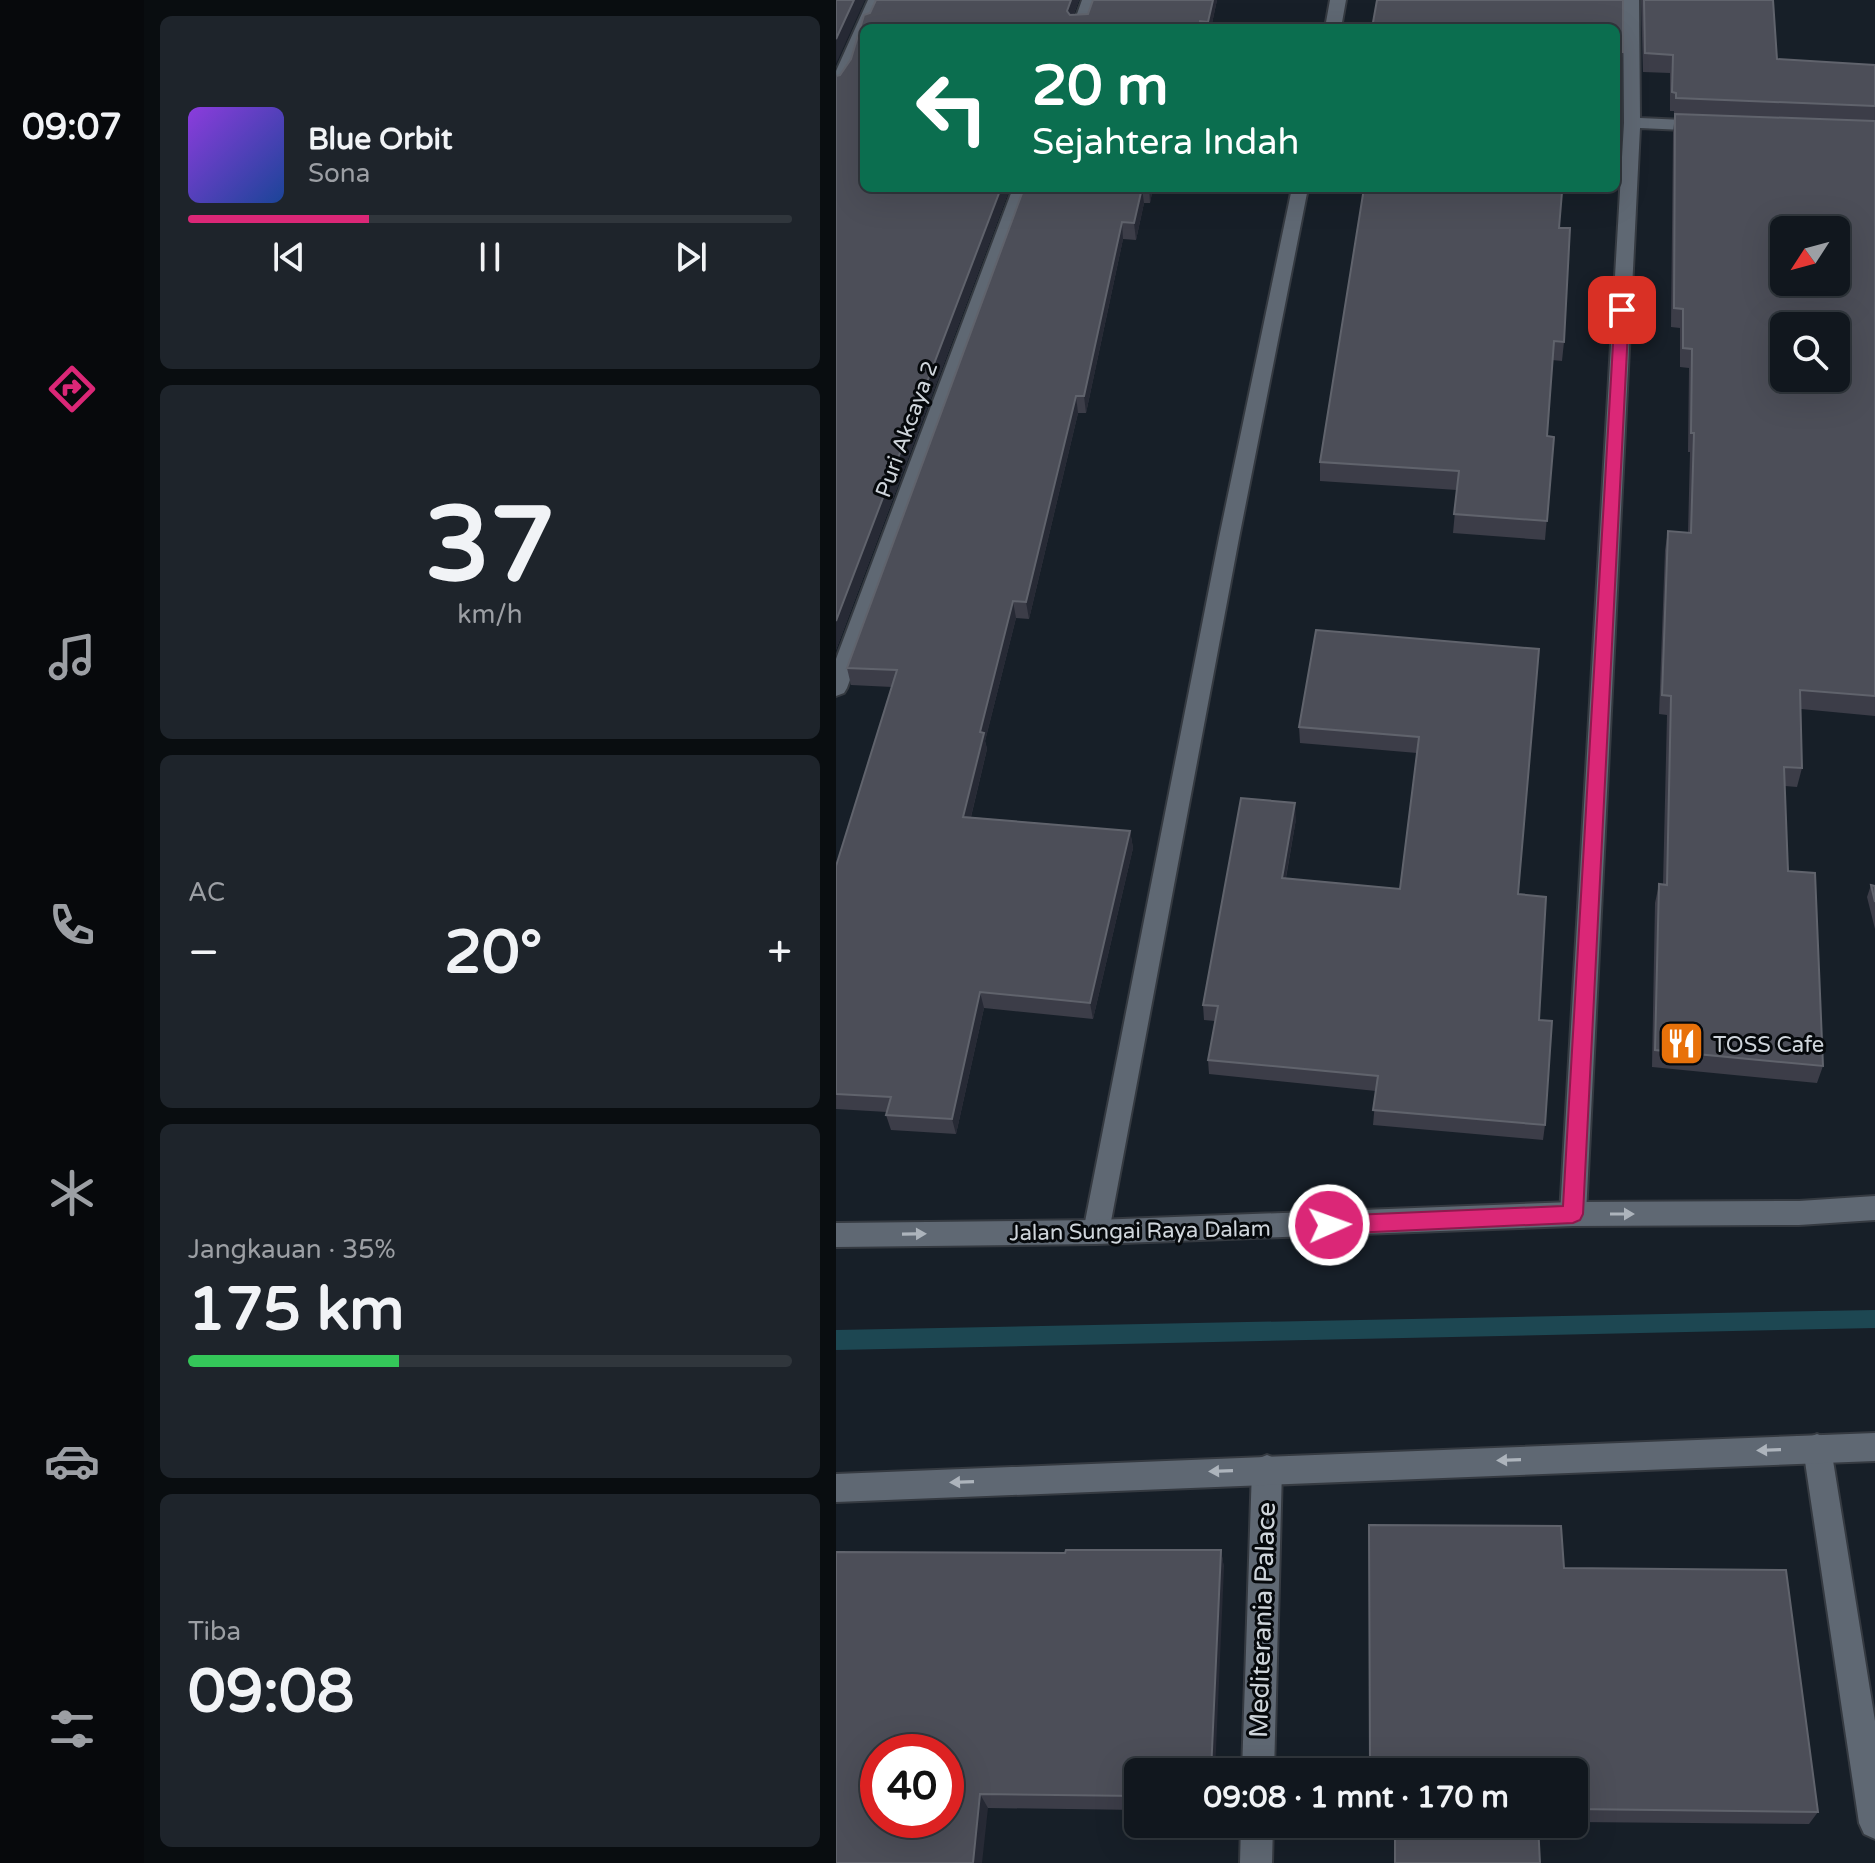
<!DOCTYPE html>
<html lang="id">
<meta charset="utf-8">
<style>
:root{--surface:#11171e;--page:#1e242b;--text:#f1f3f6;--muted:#9c9fa4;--line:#30363c;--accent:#db2777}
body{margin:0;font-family:"Varela Round",sans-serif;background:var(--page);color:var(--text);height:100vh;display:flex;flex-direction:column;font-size:30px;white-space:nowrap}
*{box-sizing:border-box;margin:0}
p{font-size:26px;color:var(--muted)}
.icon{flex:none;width:44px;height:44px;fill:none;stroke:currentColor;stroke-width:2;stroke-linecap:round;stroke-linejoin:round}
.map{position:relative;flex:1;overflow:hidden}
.side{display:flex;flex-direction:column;gap:16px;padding:16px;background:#090d10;width:692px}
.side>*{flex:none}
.banner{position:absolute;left:24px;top:24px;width:760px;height:168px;border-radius:12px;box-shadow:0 8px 32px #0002,0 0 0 2px var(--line);background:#0b6e4f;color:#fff;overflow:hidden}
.needle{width:52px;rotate:234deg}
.fabs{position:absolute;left:934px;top:216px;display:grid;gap:16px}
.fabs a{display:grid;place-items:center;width:80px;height:80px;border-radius:12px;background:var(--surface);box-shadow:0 8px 32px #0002,0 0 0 2px var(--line);font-size:40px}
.speed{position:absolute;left:24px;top:1734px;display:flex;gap:16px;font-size:40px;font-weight:700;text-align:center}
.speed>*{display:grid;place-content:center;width:104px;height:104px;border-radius:50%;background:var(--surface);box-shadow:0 8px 32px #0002,0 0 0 2px var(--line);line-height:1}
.speed .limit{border:12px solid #d22;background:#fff;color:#111}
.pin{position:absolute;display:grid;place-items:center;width:68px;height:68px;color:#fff;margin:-34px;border-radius:16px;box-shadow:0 4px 12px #0006}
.me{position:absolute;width:88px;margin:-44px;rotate:88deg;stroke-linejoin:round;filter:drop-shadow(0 0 6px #0008)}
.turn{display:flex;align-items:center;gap:28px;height:168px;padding:0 40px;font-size:36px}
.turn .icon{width:104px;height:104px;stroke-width:2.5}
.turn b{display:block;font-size:56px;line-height:68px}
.big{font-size:60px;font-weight:800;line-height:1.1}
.side .card{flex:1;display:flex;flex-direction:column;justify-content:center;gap:12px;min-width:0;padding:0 28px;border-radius:12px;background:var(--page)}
.side .dial{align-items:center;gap:0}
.dial b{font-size:104px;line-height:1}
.song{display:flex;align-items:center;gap:24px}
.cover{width:96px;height:96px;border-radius:12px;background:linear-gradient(135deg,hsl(270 70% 55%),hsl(220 70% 35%))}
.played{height:8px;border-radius:4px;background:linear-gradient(90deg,var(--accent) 30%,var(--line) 30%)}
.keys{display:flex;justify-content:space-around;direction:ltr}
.heat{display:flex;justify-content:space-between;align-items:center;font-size:44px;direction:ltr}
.charge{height:12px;border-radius:6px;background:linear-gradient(90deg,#34c759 35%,var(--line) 0)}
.trip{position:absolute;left:288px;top:1758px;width:464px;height:80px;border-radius:12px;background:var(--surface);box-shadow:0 8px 32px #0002,0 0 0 2px var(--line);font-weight:800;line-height:80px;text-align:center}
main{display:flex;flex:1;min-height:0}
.tab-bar{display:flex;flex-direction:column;width:144px;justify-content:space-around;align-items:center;background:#07090c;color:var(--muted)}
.tab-bar .icon{width:56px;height:56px}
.tab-bar .selected{color:var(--accent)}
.tab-bar b{font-size:36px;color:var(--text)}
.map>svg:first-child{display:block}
</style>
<main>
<nav class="tab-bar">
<b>09:07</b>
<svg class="icon selected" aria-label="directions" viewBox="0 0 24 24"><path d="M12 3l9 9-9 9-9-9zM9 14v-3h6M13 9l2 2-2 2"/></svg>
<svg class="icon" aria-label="music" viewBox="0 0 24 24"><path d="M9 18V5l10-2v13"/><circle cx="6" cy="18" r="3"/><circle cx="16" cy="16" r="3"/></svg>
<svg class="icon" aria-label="phone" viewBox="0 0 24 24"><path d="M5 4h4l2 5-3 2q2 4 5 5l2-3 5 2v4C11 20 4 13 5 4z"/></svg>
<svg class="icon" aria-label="climate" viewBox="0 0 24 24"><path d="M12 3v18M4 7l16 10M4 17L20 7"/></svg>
<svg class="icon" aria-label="car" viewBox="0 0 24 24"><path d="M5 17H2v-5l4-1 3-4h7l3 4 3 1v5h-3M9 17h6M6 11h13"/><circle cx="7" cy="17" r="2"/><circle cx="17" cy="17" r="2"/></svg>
<svg class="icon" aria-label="filters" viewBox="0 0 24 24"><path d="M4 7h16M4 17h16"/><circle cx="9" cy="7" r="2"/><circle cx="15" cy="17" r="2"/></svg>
</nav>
<section class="side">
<div class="card">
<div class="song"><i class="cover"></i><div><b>Blue Orbit</b><p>Sona</p></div></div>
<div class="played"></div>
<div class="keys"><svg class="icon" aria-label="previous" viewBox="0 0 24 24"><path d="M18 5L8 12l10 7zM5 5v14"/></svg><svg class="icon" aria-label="pause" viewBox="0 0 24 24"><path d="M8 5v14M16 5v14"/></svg><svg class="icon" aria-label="next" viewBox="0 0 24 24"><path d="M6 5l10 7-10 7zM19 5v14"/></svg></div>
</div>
<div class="card dial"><b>37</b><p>km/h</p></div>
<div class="card"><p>AC</p>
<div class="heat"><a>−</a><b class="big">20°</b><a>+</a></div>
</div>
<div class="card"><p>Jangkauan · 35%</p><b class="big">175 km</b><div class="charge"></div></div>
<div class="card"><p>Tiba</p><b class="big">09:08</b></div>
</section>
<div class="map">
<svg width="1039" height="1863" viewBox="0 0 1039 1863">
<rect width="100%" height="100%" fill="#171f28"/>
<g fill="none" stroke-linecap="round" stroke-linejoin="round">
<!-- stream -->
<path fill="#1d4752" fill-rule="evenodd" d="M1039,1310V1328L0,1350V1330Z"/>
<defs>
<path id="minor" d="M32,0H48L35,28H28C28,44 15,88 0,93V71Z
M246,0H262L252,28H236Z
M494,0H510L505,28H489Z
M787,0H803L804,118L870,121L878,126L870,131L804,128L750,1214L746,1222L737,1226L728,1222L724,1214L788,123Z
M177,188H193L11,688L8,693L0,696V659Z
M456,188H472L403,538L273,1232L269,1240L260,1244L251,1240L247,1232L383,538Z
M981,1434L991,1438L995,1448L1039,1721V1839L1028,1834L1023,1823L967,1448L971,1438Z
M431,1455L441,1459L446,1469L438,1772H406L416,1469L421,1459Z
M405,1824H437L436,1863H404Z"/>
<path id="tertiary" d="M1039,1196V1220L963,1225L737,1226L260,1244L0,1247V1223L260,1220L737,1202L963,1201Z
M1039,1433V1461L0,1502V1474Z"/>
</defs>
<!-- minor casing -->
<use href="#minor" stroke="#353a41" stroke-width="4"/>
<!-- tertiary casing -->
<use href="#tertiary" stroke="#353a41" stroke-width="4"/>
<!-- minor -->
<use href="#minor" fill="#5f6873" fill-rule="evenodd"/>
<!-- tertiary -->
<use href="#tertiary" fill="#5f6873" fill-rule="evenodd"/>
</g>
<!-- wall -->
<path fill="#3c3d48" d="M40,0H243L238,14H252L257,0H381L375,28H28V188H174L0,650V76L4,75L15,59L28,15L34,13Z
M805,0H937L941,59L1039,65V716L965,709L966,768L961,787L949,786L952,871L987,1066L981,1083L816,1067L819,903L823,884L827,885L831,715L823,714L829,550L832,531L852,533L854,452H852L853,368L844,367V328L835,327L837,132L839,116H838V111H834V73L807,72Z
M780,28L787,52L785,70H780Z
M188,188H317L314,203H308L300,240L287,239L250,413H242L193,619L180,618L149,741L151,749L135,817L294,831L297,848L257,1019L148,1008L120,1134L55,1130L50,1115L51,1112L0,1109V866L56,687L15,685L11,668Z
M722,192L728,342L726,361L716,360L711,436L718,437L709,540L617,533L621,490L484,481V462Z
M703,649L682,894L703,1020L709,1125L707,1140L537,1125L540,1091L373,1074L372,1060L379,1021L368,1020L367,1005L460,819L450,878L564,889L581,753L464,743L463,727Z
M1035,885L1039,886V929L1031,897Z
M533,1525L728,1568L982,1812L973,1824L738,1822V1772H533Z
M385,1550L388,1568L302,1772V1810L152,1808L0,1863L229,1553Z"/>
<!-- shaded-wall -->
<path fill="#272a35" d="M18,0H29L0,64V39Z
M235,0H243L233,27L231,11Z
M377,0H381L375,28H372V22Z
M165,188H174L0,650V621Z
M306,188L308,203L300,240L298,223Z
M313,188H317L314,203Z
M286,222L287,239L250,413L248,396Z
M240,396L242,413L193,619L190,602Z
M177,601L180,618L149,741L151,749L131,833L127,817L144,732Z
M459,803L460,819L447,893L446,878Z
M294,831L297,848L257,1019L254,1003Z
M144,992L148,1008L120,1134L116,1119Z
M385,1550L388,1568L379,1772H375Z
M144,1794L152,1808L146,1863H137Z"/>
<!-- building -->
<path fill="#4c4e58" stroke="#60636c" stroke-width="2" fill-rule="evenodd" d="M0,0H18L0,39Z
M40,0H235L231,11L234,15L252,14L257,0H377L372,22L364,21L363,28H28V188H165L0,621V76L4,75L15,59L28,15L34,13Z
M541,0H787V52L780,51V28H536Z
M808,0H937L941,59L1039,65V106L840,98V93L836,92L837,55L809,53Z
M839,114L1039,121V696L964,690L966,768L948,767L952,871L979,873L987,1066L819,1050L823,884L831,885L835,696L826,695L832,531L855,533L858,433H855L856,349L847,348V309L838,308ZM948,230H1000V282H948ZM948,326H1000V378H948Z
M188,188H306L298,223L286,222L248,396H240L190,602L177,601L144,732L148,733L127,817L294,831L254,1003L144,992L116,1119L50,1115L55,1097L0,1094V866L61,670L11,668Z
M528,188H721V192H726L723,228H734L728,342L718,341L711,436L718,437L711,521L618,514L623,471L484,462Z
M480,630L703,649L682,894L710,897L703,1020L716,1021L709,1125L537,1110L542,1076L372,1060L382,1006L367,1005L405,798L459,803L446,878L564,889L583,737L463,727Z
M1035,885L1039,886V902Z
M533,1525L725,1526L728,1568L950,1570L982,1812L738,1809V1772H558V1764H534Z
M230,1550H385L375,1772H302V1796L144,1794L137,1863H0V1552L229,1553ZM42,1752H110V1820H42Z
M559,1824H702L704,1863H559Z"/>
<!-- one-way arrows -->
<defs><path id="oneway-solid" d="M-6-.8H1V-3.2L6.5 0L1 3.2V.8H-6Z" transform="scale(2)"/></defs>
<g fill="#adb4bc">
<use href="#oneway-solid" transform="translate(786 1214)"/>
<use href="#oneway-solid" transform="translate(78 1234) rotate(-1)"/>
<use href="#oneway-solid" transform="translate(933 1450) rotate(178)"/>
<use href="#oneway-solid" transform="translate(673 1460) rotate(178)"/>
<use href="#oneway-solid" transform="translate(385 1471) rotate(178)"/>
<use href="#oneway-solid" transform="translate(126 1482) rotate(178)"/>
</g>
<!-- route -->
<path fill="#db2777" stroke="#8e194d" stroke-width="2" d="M786,306L793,310L747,1214L744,1220L737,1223L493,1234L486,1231L483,1225L486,1218L493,1216L727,1206L779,310Z"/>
<!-- icons -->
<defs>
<symbol id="restaurant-square" viewBox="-11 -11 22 22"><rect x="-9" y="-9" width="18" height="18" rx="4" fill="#e8710a" stroke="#06090c"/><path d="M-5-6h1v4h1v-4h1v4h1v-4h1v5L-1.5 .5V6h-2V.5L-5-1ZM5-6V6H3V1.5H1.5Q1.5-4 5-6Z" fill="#fff"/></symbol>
</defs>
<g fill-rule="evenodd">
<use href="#restaurant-square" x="820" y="1018" width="51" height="51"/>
</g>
<g text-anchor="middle" stroke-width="6" stroke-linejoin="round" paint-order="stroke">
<!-- street labels -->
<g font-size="22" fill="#cfd5db" stroke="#06090c">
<text transform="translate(70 429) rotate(-70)" y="8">Puri Akcaya 2</text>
<text transform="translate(304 1230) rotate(-1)" y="8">Jalan Sungai Raya Dalam</text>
</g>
<!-- poi labels -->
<g font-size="22" fill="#cfd5db" stroke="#06090c" text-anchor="start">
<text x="877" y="1052">TOSS Cafe</text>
</g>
<!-- near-street labels -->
<g font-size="26" fill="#cfd5db" stroke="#06090c">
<text transform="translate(426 1620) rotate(-88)" y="9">Mediterania Palace</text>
</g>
</g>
</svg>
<div class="fabs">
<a><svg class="needle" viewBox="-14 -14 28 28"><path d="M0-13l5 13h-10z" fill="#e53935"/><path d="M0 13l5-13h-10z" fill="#9c9fa4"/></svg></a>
<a><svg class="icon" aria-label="search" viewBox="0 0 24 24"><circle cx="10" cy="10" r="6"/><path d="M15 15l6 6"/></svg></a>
</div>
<div class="speed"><div class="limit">40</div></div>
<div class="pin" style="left:786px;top:310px;background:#d93025"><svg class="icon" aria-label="arrive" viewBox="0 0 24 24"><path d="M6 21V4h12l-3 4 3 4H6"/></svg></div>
<svg class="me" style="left:493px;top:1225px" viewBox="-20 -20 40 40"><circle r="17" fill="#db2777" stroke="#fff" stroke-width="3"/><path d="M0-11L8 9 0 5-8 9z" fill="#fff"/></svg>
<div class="trip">09:08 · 1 mnt · 170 m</div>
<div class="banner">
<div class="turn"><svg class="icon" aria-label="left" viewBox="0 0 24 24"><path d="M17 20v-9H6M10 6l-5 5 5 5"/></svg><div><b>20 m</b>Sejahtera Indah</div></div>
</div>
</div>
</main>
